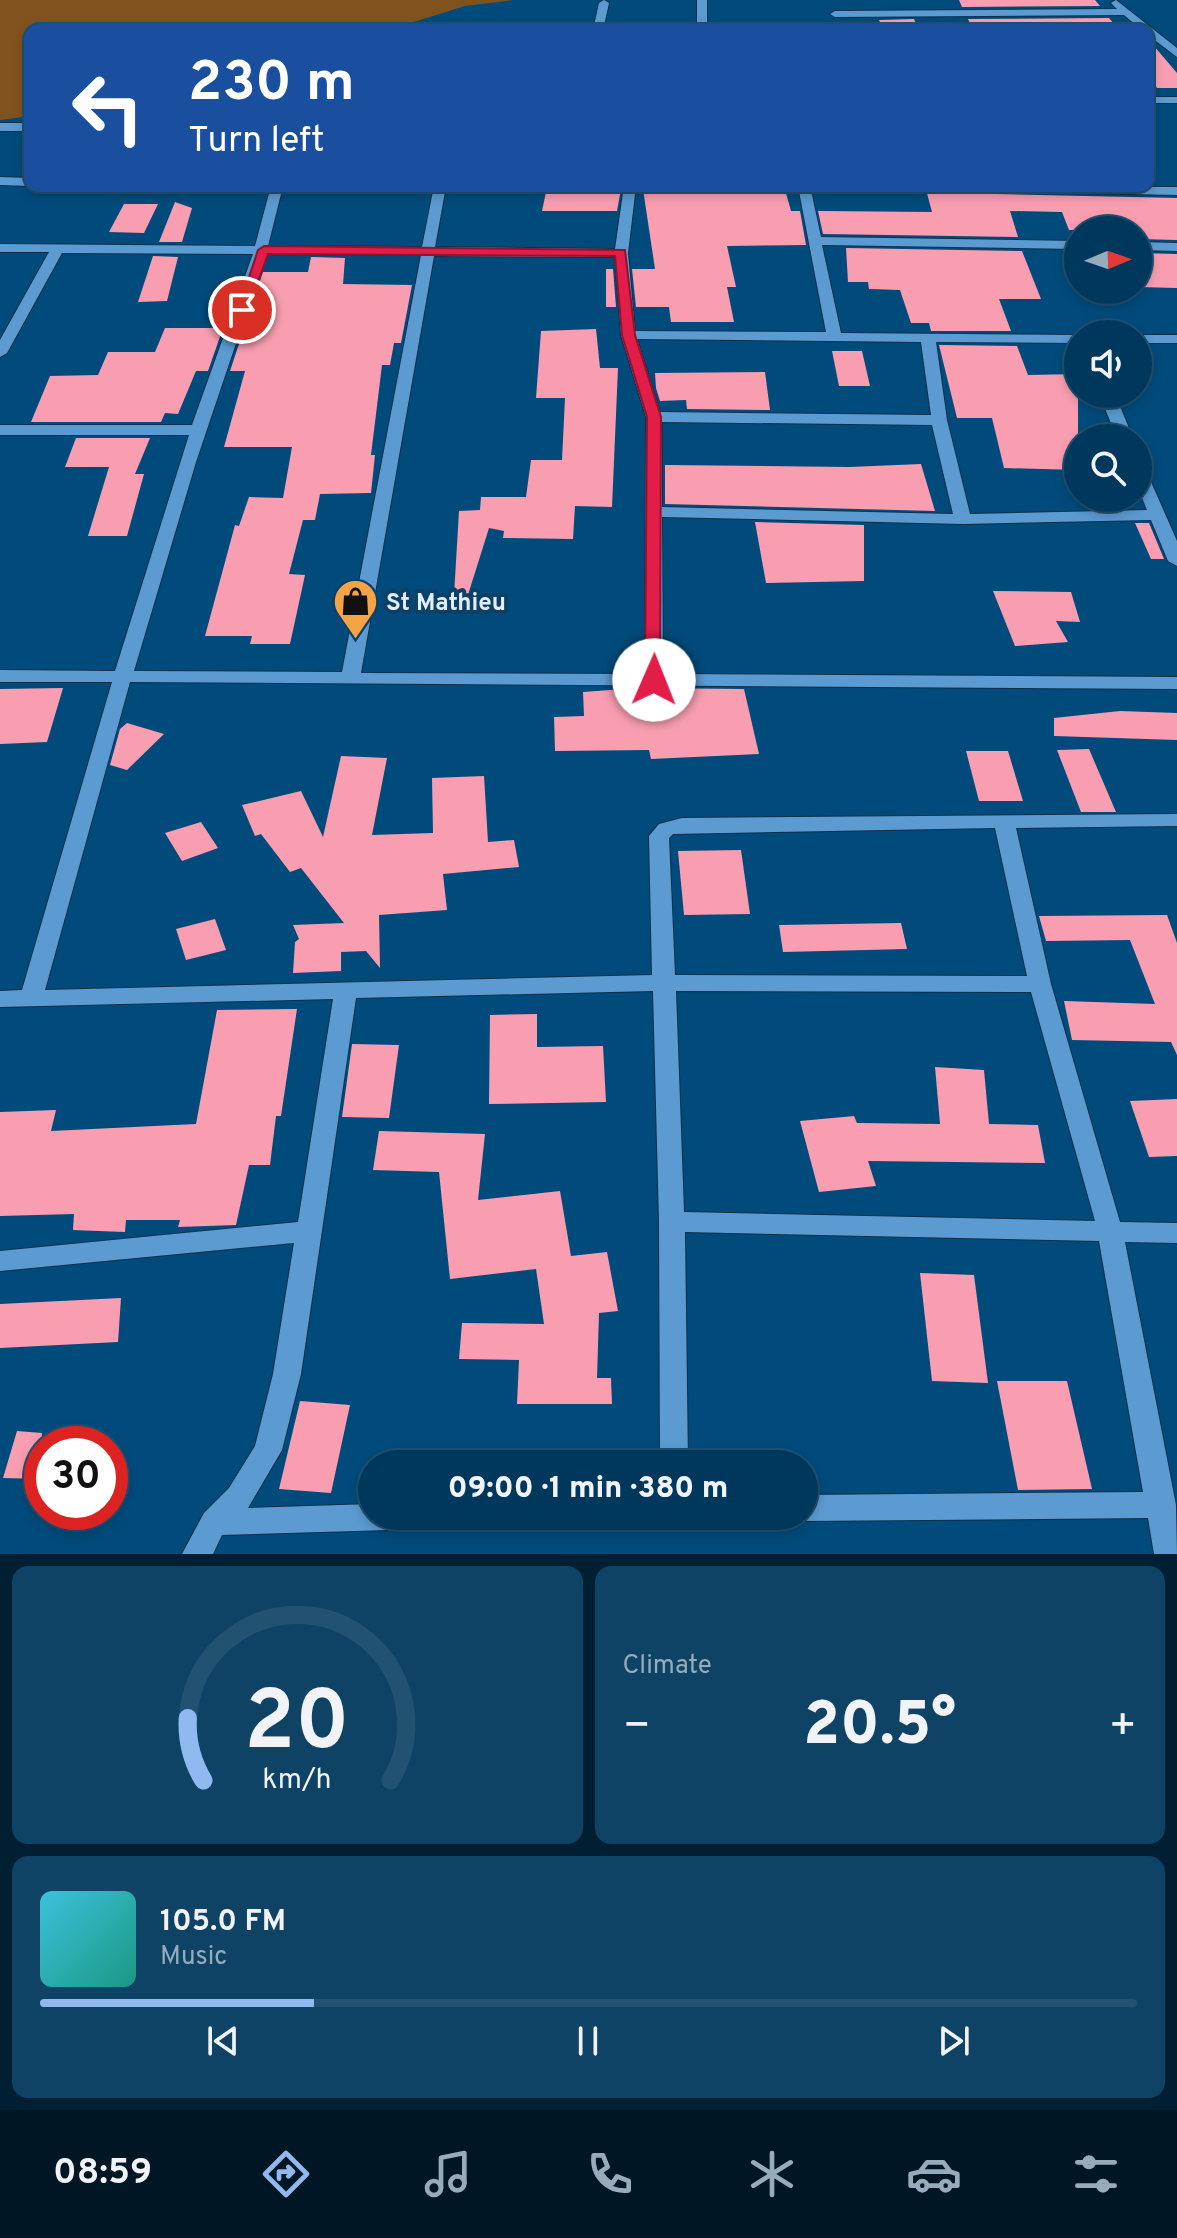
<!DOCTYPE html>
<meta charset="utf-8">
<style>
:root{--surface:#00385d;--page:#0e4366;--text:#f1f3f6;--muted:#95acbc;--line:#225272;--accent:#90b9f0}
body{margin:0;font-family:Overpass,sans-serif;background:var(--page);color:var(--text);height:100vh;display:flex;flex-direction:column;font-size:30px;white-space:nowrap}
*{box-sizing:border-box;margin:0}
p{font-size:26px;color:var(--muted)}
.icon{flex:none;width:44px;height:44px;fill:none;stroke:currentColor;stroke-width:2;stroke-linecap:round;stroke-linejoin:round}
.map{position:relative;height:1554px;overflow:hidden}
.panel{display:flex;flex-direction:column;gap:12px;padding:12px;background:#001f33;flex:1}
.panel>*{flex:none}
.guide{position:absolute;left:24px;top:24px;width:1130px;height:168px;border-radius:16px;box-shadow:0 4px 12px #0003,0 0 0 2px var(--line);background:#1a4fa0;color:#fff;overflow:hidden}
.needle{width:52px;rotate:88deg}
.fabs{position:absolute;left:1064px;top:216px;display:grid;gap:16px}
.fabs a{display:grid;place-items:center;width:88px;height:88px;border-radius:50%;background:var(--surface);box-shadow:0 4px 12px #0003,0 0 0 2px var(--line);font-size:40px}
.speed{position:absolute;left:24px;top:1426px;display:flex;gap:16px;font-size:40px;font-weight:700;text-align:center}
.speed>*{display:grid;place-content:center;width:104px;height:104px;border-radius:50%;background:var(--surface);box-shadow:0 4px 12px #0003,0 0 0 2px var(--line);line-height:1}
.speed .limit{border:12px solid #d22;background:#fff;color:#111}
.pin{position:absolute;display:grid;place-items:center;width:68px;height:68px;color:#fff;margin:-34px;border:4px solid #fff;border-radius:50%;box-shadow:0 2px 8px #0007}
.me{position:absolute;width:88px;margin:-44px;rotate:1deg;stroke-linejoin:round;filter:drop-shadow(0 0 6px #0008)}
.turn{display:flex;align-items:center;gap:28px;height:168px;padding:0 32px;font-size:36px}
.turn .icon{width:104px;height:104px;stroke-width:2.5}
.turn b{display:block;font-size:56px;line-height:68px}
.big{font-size:60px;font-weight:800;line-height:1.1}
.panel .card{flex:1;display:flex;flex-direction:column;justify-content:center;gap:12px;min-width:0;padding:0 28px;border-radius:16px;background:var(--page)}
.panel .dial{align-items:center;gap:0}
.dial svg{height:208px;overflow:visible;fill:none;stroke:var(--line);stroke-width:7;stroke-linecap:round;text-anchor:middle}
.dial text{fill:var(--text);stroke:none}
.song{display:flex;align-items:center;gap:24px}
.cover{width:96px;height:96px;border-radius:12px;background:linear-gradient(135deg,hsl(190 70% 55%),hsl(170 70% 35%))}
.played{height:8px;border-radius:4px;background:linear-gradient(90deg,var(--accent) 25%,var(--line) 25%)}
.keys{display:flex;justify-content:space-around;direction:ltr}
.heat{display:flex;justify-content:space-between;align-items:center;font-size:44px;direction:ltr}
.panel .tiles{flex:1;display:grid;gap:12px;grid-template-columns:1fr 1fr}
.card:last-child{grid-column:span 2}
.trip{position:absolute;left:358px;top:1450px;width:460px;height:80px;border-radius:40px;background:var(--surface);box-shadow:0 4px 12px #0003,0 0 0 2px var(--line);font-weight:800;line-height:80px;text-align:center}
.dock{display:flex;height:128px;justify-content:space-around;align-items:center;background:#001625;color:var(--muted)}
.dock .icon{width:56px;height:56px}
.dock .selected{color:var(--accent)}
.dock b{font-size:36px;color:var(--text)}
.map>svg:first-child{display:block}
</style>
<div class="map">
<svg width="1177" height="1554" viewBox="0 0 1177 1554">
<rect width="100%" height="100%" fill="#004b7c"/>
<!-- green -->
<path fill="#80521e" d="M0,0H513L465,6L388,30L310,27L300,30H30V116L0,120Z"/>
<!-- building -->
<path fill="#f99eb1" d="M959,0H1095L1100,6L962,7Z
M1109,18L1119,30H973L968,19Z
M914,19L918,28H883L879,20Z
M1148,39L1177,73V88H1157L1148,75Z
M651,186H784L791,211H800L806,245L727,246L736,287H727L734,322H671L669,307H636L632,269H655L643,189H652Z
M925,186H945L954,193L1177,198V240L1138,239V230H1069L1062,212L1010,211L1018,237L823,234L818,211L932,212Z
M547,187L621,189L617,211H542Z
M175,202L192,208L182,242H159Z
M124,204H158L144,233L109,232Z
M846,248L1022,251L1041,299H999L1011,331H931L929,323H911L900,290L869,289L868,282H848Z
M1138,253L1177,254V288L1138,287Z
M153,256L178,257L167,301L138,302Z
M311,257L345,258L343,284L412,285L401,343H394L390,365H382L371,455H375L371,493L320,494L315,520H303L289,574L305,575L290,644H250L252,636H205L235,525L239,526L249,497L283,498L292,447H224L245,371H230L263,272H308Z
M606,269H613L616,307H606Z
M165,328H223L208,371H196L178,414L165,413L161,422H31L50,376L98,375L108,352H155Z
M596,329L600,368H618L612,507L575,506L573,539L503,538L504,531L489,528L462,614L453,612L459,511L480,510L481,497H526L531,460H562L565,398H536L541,331Z
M939,345L1017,346L1028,375L1078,374V470L1004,468L992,418H957Z
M832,351H862L870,386H839Z
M765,372L770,410L687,409L686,400L660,401L656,388L655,373Z
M76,438H150L135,474H144L127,536H88L109,467H65Z
M921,464L935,511L665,504V465L849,467Z
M755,522L864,525V581L766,583Z
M1135,523H1149L1164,559H1151Z
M993,591L1071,592L1080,622L1056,621L1068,642L1015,646Z
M63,688L47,742L0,744V689Z
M637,688L744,689L759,754L651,759L649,750L555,751L554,717L584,716L583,692Z
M1120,711L1177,713V740L1054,736V718Z
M127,723L164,734L127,770L110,765L120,729Z
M1089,749L1116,812H1081L1057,750Z
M966,751H1008L1023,801H979Z
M341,756L387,758L372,835L433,833L432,778L484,776L488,842L514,840L519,867L443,874L447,910L379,915L380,968L366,951L341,952V971L293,973L295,942L299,939L293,925L344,923L301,868L290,872L261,834L255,836L242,805L301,791L323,837Z
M201,822L218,848L182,861L165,833Z
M741,850L750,914L684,915L678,851Z
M1167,915L1177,943V1055L1171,1042L1072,1040L1064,1001L1155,1004L1130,940L1046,941L1039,916Z
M215,919L226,950L186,960L176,929Z
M901,923L907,949L783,952L779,925Z
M297,1009L281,1116H276L270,1165H249L236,1225L178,1227L180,1220H126L125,1232L73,1230L74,1214L0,1216V1112L56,1110L51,1131L196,1124L217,1010Z
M537,1014V1047L603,1046L606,1102L489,1104L490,1015Z
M352,1044L399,1045L389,1118L342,1117Z
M935,1067L984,1070L989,1124L1038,1125L1045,1163L868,1161L876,1186L819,1192L800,1121L854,1116L857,1123L940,1124Z
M1177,1099V1156L1149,1157L1130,1101Z
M379,1131L485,1134L478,1200L560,1191L571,1256L607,1252L618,1311L599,1313L597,1378H611L612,1404H517L519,1360L459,1359L462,1323L544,1324L536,1269L450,1279L439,1172L373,1170Z
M920,1273L974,1275L988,1383L932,1381Z
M121,1298L118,1342L0,1348V1304Z
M997,1381H1067L1092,1489L1018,1490Z
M300,1401L350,1405L331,1493L279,1489Z
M17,1431L42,1433V1479L3,1478Z"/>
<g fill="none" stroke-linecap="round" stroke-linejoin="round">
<defs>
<path id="street" d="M604,0L609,3L603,30H593L599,3Z
M697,0H707V30H697Z
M1116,0L1177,48V57L1148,35V30H1142L1124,15L835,17L830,14L835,11L1117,9L1111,3Z
M465,24H473V30H463Z
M1148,97H1177V103H1148Z
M0,123H30V131H0Z
M0,177L30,178V186L0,185Z
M271,186H283L268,246L422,247L434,186H446L435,247L615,249L624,186H636L628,253L635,331L826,332L798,186H810L821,237L1078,241V249L822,245L841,333L1078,335V343L936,342L947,420L970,514L1147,510L1138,488V464L1144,466L1177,541V566L1168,561L1151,520L963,524L662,517L663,674L1177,677V689L130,682L45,990L652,975L649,836L659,824L682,818L1177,814V826L1016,828L1051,984L1120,1222L1177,1223V1243L1125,1242L1176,1505L1177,1554H1154L1148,1518L804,1521L793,1516H804V1495L1143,1492L1099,1241L685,1232L688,1464H660L659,1222L653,991L356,998L301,1374L282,1450L248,1508L372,1504V1516H437L432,1525L422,1529L222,1535L213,1554H182L204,1513L229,1488L255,1446L273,1374L294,1243L0,1271V1251L298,1222L333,999L0,1007V991L22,990L112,682H0V670L115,671L189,435H0V425H192L253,254L62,253L7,353L0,357V340L49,252H0V244L255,246ZM266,254L421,255L342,672L134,671L196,462ZM434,256L615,257L621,335L646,417L645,674L361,673ZM637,339L921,342L931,415L660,412ZM662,422L932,425L953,514L662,507ZM995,828L1027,976L675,975L669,838L673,834ZM676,991L1031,992L1095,1221L684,1212Z
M948,186L1177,187V195L954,190Z
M1138,242L1177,243V251L1138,250Z
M1138,335H1177V343H1138Z
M1099,394H1115L1133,438H1117Z"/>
</defs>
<!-- street casing -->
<use href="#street" stroke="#0e304b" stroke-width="2"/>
<!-- street -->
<use href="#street" fill="#5b9bd1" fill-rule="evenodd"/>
</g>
<!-- route -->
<path fill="#e11d48" stroke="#92132f" stroke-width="2" d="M264,246L625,250L635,335L661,417L660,683H648L645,680L647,417L622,335L615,256L268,254L248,310L237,313L258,250Z"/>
<!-- icons -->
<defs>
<symbol id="shop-pin" viewBox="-11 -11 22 30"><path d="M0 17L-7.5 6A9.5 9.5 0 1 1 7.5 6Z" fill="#f5a345" stroke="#0d4066"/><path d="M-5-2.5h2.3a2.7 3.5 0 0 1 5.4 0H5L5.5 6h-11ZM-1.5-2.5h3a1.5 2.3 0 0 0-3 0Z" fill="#111"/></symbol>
</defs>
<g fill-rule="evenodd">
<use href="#shop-pin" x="330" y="576" width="51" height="69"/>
</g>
<g text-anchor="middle" stroke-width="8" stroke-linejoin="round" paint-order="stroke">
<!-- poi labels -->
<g font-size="24" font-weight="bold" fill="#e2effa" stroke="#0d4066" text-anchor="start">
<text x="386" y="610">St Mathieu</text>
</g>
</g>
</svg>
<div class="fabs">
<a><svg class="needle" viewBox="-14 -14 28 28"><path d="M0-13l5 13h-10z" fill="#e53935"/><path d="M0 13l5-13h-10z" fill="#95acbc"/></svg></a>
<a><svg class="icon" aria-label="sound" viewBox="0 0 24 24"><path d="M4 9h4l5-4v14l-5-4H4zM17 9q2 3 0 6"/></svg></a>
<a><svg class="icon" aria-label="search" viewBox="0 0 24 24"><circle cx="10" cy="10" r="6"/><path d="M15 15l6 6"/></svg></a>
</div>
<div class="speed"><div class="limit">30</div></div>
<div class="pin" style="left:242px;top:310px;background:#d93025"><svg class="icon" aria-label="arrive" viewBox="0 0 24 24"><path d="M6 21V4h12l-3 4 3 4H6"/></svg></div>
<svg class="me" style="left:654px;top:680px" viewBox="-20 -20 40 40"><circle r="19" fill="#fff"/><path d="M0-13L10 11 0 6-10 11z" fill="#e11d48"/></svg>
<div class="trip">09:00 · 1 min · 380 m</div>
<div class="guide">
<div class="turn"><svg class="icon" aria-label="left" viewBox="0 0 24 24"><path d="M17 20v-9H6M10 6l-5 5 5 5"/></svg><div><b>230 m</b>Turn left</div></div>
</div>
</div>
<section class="panel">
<div class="tiles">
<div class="card dial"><svg viewBox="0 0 100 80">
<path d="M14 69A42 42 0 1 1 86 69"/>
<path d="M14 69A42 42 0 0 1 8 45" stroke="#90b9f0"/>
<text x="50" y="56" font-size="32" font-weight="700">20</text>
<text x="50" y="72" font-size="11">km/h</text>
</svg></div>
<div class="card"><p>Climate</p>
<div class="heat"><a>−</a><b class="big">20.5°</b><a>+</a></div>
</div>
<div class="card">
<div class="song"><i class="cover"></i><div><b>105.0 FM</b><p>Music</p></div></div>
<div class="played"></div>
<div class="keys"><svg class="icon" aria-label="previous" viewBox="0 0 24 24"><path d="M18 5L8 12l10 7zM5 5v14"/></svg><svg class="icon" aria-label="pause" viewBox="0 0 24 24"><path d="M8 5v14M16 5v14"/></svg><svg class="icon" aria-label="next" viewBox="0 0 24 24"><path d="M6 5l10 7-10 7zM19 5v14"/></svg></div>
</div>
</div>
</section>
<nav class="dock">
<b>08:59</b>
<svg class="icon selected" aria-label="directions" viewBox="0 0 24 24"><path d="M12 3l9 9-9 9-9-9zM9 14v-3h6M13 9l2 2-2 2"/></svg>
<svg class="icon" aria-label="music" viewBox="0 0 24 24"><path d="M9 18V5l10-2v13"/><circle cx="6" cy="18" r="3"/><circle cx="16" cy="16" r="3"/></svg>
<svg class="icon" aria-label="phone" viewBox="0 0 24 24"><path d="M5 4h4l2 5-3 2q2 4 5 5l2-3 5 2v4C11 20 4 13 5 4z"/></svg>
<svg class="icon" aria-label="climate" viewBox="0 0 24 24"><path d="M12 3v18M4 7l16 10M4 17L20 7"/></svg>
<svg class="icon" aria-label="car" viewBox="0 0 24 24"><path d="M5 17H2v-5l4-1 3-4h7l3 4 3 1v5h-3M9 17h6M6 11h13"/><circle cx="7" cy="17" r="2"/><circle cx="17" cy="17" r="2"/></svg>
<svg class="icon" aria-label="filters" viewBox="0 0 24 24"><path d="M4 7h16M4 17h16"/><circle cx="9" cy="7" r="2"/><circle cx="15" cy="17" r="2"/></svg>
</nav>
